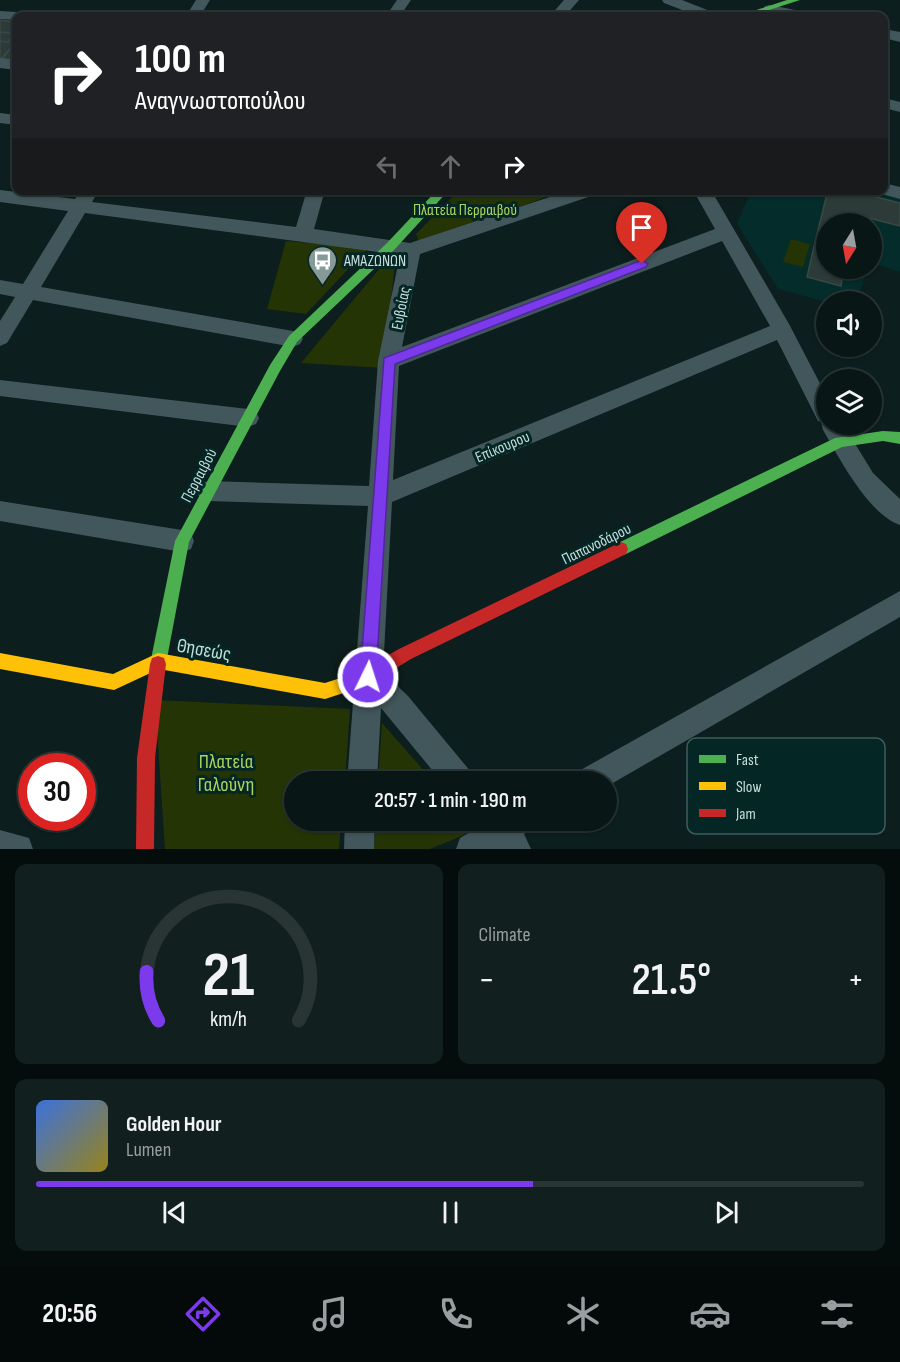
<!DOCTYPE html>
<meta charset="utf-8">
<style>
:root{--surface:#091616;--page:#121f1f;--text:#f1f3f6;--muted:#999fa1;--line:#293535;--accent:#7c3aed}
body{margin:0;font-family:"Sofia Sans Condensed",sans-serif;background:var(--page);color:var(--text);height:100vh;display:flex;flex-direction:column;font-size:22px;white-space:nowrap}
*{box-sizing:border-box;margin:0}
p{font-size:20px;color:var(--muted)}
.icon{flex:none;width:33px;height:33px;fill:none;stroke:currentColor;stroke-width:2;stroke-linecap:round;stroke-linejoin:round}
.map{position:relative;height:849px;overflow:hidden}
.panel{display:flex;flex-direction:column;gap:15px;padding:15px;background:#050c0c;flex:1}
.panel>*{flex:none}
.hud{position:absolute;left:12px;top:12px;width:876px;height:183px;border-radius:12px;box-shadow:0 2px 4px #0004,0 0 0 2px var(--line);background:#202124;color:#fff;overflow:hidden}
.needle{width:39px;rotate:191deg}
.buttons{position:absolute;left:816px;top:213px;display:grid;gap:12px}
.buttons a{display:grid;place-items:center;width:66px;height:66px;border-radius:50%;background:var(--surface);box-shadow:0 2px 4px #0004,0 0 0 2px var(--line);font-size:30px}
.speed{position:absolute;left:18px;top:753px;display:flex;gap:12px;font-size:30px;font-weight:700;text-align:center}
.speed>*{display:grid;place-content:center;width:78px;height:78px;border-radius:50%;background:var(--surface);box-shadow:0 2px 4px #0004,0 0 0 2px var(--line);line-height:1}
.speed .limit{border:9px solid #d22;background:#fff;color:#111}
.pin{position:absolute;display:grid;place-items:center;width:51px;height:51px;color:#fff;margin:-62px -26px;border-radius:50% 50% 50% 0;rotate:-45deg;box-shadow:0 0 6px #0007}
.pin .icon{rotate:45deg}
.me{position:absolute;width:66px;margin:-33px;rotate:4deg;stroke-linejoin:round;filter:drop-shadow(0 0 4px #0008)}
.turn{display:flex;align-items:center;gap:21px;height:126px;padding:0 24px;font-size:27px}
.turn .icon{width:78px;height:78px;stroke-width:2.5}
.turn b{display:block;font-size:42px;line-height:51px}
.lanes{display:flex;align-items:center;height:57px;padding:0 24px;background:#0003;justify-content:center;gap:30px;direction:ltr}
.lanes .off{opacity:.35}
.big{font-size:45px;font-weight:600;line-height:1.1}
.panel .card{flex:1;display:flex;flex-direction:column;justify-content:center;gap:9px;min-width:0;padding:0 21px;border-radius:12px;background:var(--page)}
.panel .dial{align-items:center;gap:0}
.dial svg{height:156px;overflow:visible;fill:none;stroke:var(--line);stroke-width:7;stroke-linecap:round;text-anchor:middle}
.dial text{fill:var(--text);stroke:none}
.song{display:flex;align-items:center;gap:18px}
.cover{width:72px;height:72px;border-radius:9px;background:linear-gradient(135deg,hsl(220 70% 55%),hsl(50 70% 35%))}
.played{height:6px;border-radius:3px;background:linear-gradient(90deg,var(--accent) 60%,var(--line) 60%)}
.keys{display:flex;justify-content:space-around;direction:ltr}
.heat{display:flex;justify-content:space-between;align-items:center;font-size:33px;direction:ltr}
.panel .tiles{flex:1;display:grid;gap:15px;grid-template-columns:1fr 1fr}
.card:last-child{grid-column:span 2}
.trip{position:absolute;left:284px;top:771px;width:333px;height:60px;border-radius:30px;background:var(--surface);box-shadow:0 2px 4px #0004,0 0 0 2px var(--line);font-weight:600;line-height:60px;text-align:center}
.dock{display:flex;height:96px;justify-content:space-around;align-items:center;background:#040909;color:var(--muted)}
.dock .icon{width:42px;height:42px}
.dock .selected{color:var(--accent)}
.dock b{font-size:27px;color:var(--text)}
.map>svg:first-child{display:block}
</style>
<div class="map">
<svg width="900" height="849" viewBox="0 0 900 849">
<rect width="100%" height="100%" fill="#0c1e1d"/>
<!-- built -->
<path fill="#032c2a" d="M751,191H870L900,199V272L872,263V224H826V268L868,269L856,301L826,302L778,289L737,224Z"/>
<!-- green -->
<path fill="#253405" d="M458,191H562L420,244L416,234Z
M791,239L810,244L803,267L783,262Z
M286,241L368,248L306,314L267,309Z
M385,262H395L384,368L301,363Z
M155,700L350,709L345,781L294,782V820L341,821L339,849H165Z
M382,723L433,781H378Z
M376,821H468L476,830L430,849H374Z"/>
<!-- building -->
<path fill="#2c3b37" stroke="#3a4845" stroke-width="1.5" d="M0,20L16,22V29L11,33L0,32Z
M0,32L11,33L15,34L8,42L0,41Z
M0,41L15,43L0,60Z
M16,42V60L2,59Z
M828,190H849L900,203V226L861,216L860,224H826V245L815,242Z
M815,242L826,245V268H844L841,286L807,277Z"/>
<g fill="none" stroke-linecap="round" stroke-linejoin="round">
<!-- street -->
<path fill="#42575b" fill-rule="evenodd" d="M196,0H210L200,16H186Z
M397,0H411L400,16H386Z
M564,0H579L565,16H550Z
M662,0H682L715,13L717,16H698L664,3Z
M770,5L810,13L812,16H786L765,12L763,9L765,6Z
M0,11L17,12L24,16H16V20L0,19Z
M884,29L900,32V42L884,38Z
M0,58L16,60V70L0,68Z
M884,98L900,102V112L884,108Z
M0,113L16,115V125L0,123Z
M884,183L900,187V199L878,193L876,190H884Z
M0,190L75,199L81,190H99L92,202L296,227L307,190H325L314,229L410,243L571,190H600L597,194L420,254L402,347L715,229L693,190H711L789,324L826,395V424H843L873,473L900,499V525C868,514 840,459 823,430L821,422L818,421L777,340L392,502L383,672L408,696L471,772L475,782H442L381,708L377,782H347L368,506L208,501L200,498L196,491L200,484L208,481L369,486L378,361L400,255L85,213L41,287L293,331L300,334L303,339L300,344L293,347L33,300L7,343L0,346V321L15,297L0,294V280L23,284L68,211L0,202ZM722,241L770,326L393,480L399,366Z
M0,380L248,409L256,412L259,418L256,424L248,427L0,396Z
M0,501L182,530L191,533L194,541L191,549L182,552L0,521Z
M900,591V617L606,787V782H573L577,772Z
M345,820H375L374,849H344Z
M479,820H534L530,831L524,834L531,849H456L460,838L481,826Z
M0,830L29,838L33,849H0Z"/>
<!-- fast -->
<path fill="#4caf50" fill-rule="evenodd" d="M787,0H800L750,16H738Z
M437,190H449L395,249L297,342L280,371L189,542L166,664L164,670L158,672L152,670L150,664L175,541L270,365L289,336L387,243Z
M883,431L900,432V444L883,441L842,447L626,554L621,556L616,554L614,549L616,544L835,438Z"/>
<!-- slow -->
<path fill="#ffc107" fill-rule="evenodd" d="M0,653L113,674L158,653L325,683L362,671L368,673L370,679L368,685L325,699L159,669L114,690L0,669Z"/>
<!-- jam -->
<path fill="#c62828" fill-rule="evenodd" d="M621,542L626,544L628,549L626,554L411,659L368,685L362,687L356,685L354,679L356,673L399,649Z
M158,656L164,658L166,664L155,758L154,849H136L137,758L150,664L152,658Z"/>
</g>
<!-- route -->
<path fill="#7c3aed" stroke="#51269a" stroke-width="1.5" d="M642,260L648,264L646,267L395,364L376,677L374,683L368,685L362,683L360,677L384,358Z"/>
<!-- icons -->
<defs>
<symbol id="bus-pin" viewBox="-11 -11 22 30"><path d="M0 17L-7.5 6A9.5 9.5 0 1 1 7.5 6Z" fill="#869a98" stroke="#042624"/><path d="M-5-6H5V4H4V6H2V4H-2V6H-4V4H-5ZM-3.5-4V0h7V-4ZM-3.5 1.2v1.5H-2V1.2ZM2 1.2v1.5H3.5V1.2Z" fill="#fff"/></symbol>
</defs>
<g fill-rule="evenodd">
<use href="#bus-pin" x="306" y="244" width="33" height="45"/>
</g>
<g text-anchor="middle" stroke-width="6" stroke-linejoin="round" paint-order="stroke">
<!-- park labels -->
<g font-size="16" fill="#aed55b" stroke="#042624">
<text x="465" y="215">Πλατεία Περραιβού</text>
</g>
<!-- poi labels -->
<g font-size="16" fill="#c7dddb" stroke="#042624" text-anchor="start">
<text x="344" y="266">ΑΜΑΖΩΝΩΝ</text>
</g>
<!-- street labels -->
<g font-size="16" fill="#c7dddb" stroke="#042624">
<text transform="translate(400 308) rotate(-79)" y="6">Ευβοίας</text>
<text transform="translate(502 446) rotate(-23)" y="6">Επίκουρου</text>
<text transform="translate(198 475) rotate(-62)" y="6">Περραιβού</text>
<text transform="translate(596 543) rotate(-26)" y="6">Παπανοδάρου</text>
</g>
<!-- near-street labels -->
<g font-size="20" fill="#c7dddb" stroke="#042624">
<text transform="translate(204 649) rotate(10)" y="7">Θησεώς</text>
</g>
<!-- near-park labels -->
<g font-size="20" fill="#aed55b" stroke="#042624">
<text x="226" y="768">Πλατεία<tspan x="226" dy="23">Γαλούνη</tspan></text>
</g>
</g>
<!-- legend -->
<rect x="687" y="738" width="198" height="96" rx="9" fill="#042624" stroke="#3e5d5b" stroke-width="1.5"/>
<rect x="699" y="755" width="27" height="8" fill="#4caf50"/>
<rect x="699" y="782" width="27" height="8" fill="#ffc107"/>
<rect x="699" y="809" width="27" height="8" fill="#c62828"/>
<g font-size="16" fill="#c7dddb">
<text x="736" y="765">Fast</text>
<text x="736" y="792">Slow</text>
<text x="736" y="819">Jam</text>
</g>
</svg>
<div class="buttons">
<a><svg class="needle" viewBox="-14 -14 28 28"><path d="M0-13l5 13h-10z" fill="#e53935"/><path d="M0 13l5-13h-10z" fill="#999fa1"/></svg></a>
<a><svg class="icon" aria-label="sound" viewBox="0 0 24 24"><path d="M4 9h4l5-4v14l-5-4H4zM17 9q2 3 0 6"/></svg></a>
<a><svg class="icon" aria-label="layers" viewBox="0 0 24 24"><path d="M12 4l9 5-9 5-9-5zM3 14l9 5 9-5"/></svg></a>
</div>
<div class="speed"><div class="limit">30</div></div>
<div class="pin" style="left:642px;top:264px;background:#d93025"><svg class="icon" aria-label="arrive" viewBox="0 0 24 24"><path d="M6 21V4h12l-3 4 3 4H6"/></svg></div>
<svg class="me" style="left:368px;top:677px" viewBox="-20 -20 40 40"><circle r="17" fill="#7c3aed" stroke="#fff" stroke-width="3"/><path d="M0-11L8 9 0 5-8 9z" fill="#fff"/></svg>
<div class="trip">20:57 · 1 min · 190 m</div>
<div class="hud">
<div class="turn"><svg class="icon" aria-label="right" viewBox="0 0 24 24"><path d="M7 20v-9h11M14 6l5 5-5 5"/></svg><div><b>100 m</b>Αναγνωστοπούλου</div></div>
<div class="lanes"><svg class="icon off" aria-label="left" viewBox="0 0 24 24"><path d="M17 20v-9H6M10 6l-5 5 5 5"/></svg><svg class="icon off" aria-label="ahead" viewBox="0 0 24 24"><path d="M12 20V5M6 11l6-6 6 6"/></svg><svg class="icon" aria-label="right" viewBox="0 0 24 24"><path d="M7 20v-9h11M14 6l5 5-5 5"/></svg></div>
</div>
</div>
<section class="panel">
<div class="tiles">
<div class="card dial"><svg viewBox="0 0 100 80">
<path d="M14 69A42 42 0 1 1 86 69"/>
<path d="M14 69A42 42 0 0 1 8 44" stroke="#7c3aed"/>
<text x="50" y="56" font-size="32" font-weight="700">21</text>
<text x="50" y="72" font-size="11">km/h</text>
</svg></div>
<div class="card"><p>Climate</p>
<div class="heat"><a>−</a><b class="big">21.5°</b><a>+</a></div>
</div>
<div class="card">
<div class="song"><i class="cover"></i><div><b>Golden Hour</b><p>Lumen</p></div></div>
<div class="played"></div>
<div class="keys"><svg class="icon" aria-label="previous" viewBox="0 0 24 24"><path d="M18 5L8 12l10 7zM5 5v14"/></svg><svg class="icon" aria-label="pause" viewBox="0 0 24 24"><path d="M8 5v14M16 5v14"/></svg><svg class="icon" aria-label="next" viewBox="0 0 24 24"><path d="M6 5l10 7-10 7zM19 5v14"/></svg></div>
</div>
</div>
</section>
<nav class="dock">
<b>20:56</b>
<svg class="icon selected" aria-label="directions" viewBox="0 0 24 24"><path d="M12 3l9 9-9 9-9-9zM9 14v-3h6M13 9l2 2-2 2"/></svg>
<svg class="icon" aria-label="music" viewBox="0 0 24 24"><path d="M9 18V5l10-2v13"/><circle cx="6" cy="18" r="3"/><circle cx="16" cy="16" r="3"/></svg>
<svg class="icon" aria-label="phone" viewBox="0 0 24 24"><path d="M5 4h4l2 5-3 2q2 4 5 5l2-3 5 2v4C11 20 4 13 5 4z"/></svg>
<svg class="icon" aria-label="climate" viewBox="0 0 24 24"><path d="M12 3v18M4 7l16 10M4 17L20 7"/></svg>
<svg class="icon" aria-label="car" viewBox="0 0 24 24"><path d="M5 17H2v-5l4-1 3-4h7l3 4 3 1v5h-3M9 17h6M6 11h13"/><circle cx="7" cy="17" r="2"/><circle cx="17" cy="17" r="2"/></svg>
<svg class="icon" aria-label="filters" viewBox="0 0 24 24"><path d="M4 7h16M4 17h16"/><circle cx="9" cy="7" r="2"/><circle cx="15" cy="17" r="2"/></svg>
</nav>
